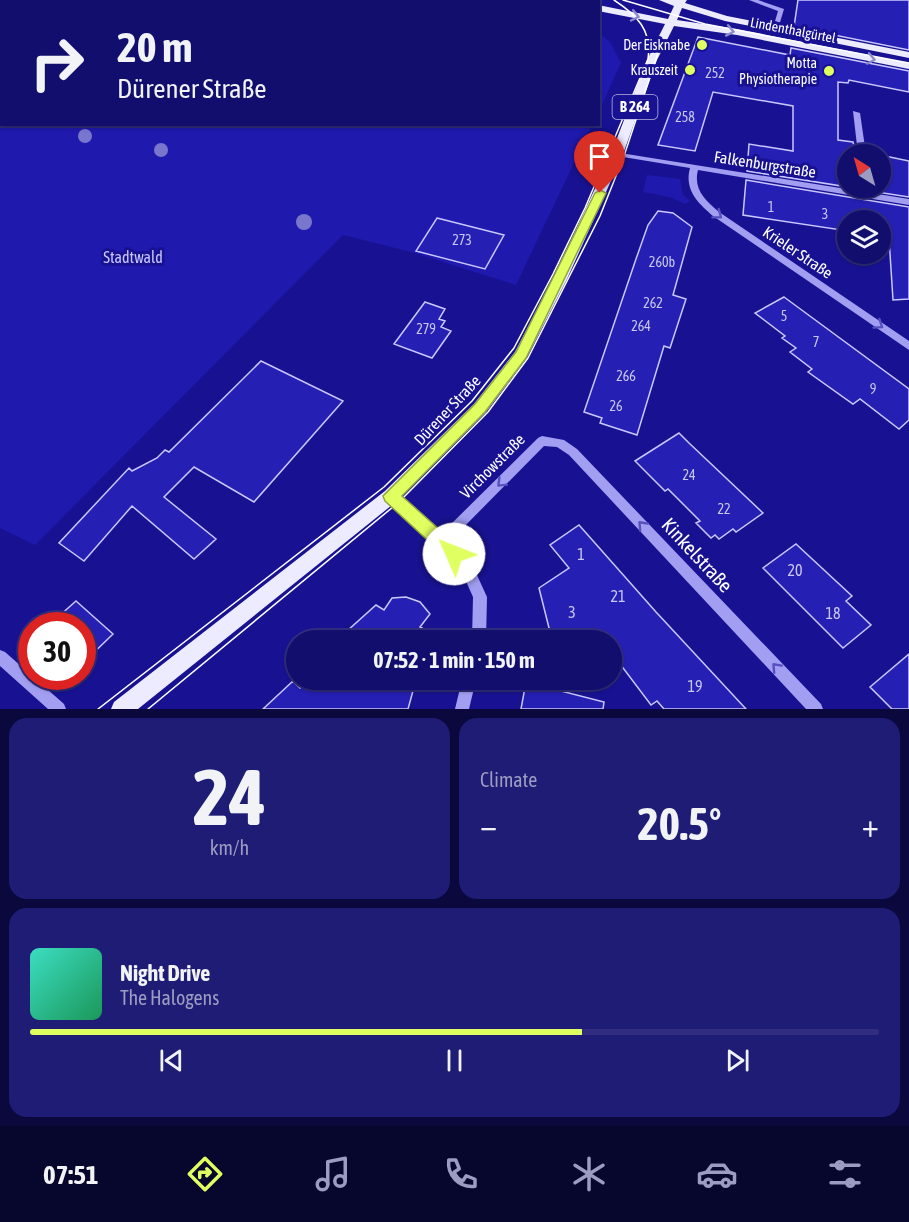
<!DOCTYPE html>
<meta charset="utf-8">
<style>
:root{--surface:#120e6e;--page:#1f1c76;--text:#f1f3f6;--muted:#9c9cc2;--line:#312e81;--accent:#e0ff61}
body{margin:0;font-family:"Asap Condensed",sans-serif;background:var(--page);color:var(--text);height:100vh;display:flex;flex-direction:column;font-size:22px;white-space:nowrap}
*{box-sizing:border-box;margin:0}
p{font-size:20px;color:var(--muted)}
.icon{flex:none;width:33px;height:33px;fill:none;stroke:currentColor;stroke-width:2;stroke-linecap:round;stroke-linejoin:round}
.map{position:relative;height:709px;overflow:hidden}
.drawer{display:flex;flex-direction:column;gap:9px;padding:9px;background:#0a083c;flex:1}
.drawer>*{flex:none}
.guide{position:absolute;left:0px;top:0px;width:600px;height:126px;box-shadow:0 2px 4px #0004,0 0 0 2px var(--line);background:#120e6e;color:var(--text);overflow:hidden}
.needle{width:39px;rotate:323deg}
.fabs{position:absolute;left:837px;top:144px;display:grid;gap:12px}
.fabs a{display:grid;place-items:center;width:54px;height:54px;border-radius:50%;background:var(--surface);box-shadow:0 2px 4px #0004,0 0 0 2px var(--line);font-size:30px}
.speed{position:absolute;left:18px;top:612px;display:flex;gap:12px;font-size:30px;font-weight:700;text-align:center}
.speed>*{display:grid;place-content:center;width:78px;height:78px;border-radius:50%;background:var(--surface);box-shadow:0 2px 4px #0004,0 0 0 2px var(--line);line-height:1}
.speed .limit{border:9px solid #d22;background:#fff;color:#111}
.pin{position:absolute;display:grid;place-items:center;width:51px;height:51px;color:#fff;margin:-62px -26px;border-radius:50% 50% 50% 0;rotate:-45deg;box-shadow:0 0 6px #0007}
.pin .icon{rotate:45deg}
.me{position:absolute;width:66px;margin:-33px;rotate:314deg;stroke-linejoin:round;filter:drop-shadow(0 0 4px #0008)}
.turn{display:flex;align-items:center;gap:21px;height:126px;padding:0 18px;font-size:27px}
.turn .icon{width:78px;height:78px;stroke-width:2.5}
.turn b{display:block;font-size:42px;line-height:51px}
.big{font-size:45px;font-weight:700;line-height:1.1}
.drawer .tile{flex:1;display:flex;flex-direction:column;justify-content:center;gap:9px;min-width:0;padding:0 21px;border-radius:18px;background:var(--page)}
.drawer .dial{align-items:center;gap:0}
.dial b{font-size:78px;line-height:1}
.song{display:flex;align-items:center;gap:18px}
.cover{width:72px;height:72px;border-radius:9px;background:linear-gradient(135deg,hsl(170 70% 55%),hsl(150 70% 35%))}
.played{height:6px;border-radius:3px;background:linear-gradient(90deg,var(--accent) 65%,var(--line) 65%)}
.keys{display:flex;justify-content:space-around;direction:ltr}
.heat{display:flex;justify-content:space-between;align-items:center;font-size:33px;direction:ltr}
.drawer .tiles{flex:1;display:grid;gap:9px;grid-template-columns:1fr 1fr}
.tile:last-child{grid-column:span 2}
.trip{position:absolute;left:286px;top:630px;width:336px;height:60px;border-radius:30px;background:var(--surface);box-shadow:0 2px 4px #0004,0 0 0 2px var(--line);font-weight:700;line-height:60px;text-align:center}
.tab-bar{display:flex;height:96px;justify-content:space-around;align-items:center;background:#07062c;color:var(--muted)}
.tab-bar .icon{width:42px;height:42px}
.tab-bar .on{color:var(--accent)}
.tab-bar b{font-size:27px;color:var(--text)}
.map>svg:first-child{display:block}
</style>
<div class="map">
<svg width="909" height="709" viewBox="0 0 909 709">
<rect width="100%" height="100%" fill="#181293"/>
<!-- green -->
<path fill="#1f19ae" d="M0,0L203,1L2,2V124L592,125L516,285L411,252L343,235L35,545L0,528Z
M599,33L610,42L621,63L599,111Z
M647,175L680,179L683,195L690,201L685,204L670,197L643,192Z"/>
<!-- building -->
<path fill="#251fb3" stroke="#c9c7fd" stroke-width="1.5" d="M798,0H909V50L794,27Z
M698,37L790,55L791,48L909,71V92L849,80L848,83L838,82V140L853,142L856,154H848V187L747,171L749,144L793,151V106L713,92L695,151L658,145Z
M880,155L909,161V197L851,188H880Z
M746,180L909,207V299L893,300L889,238L880,237V220H848V231L743,215Z
M658,211L673,213L692,227L673,295L686,299L670,348L664,346L637,435L600,423L602,418L584,412L636,259L648,225Z
M437,218L504,235L485,269L416,251Z
M784,297L909,389V420L899,429L860,399L853,404L808,372L812,369L790,352L796,348L782,338L785,336L755,313Z
M425,302L445,309L439,319L445,321L441,327L451,331L432,358L394,344Z
M261,361L343,401L254,502L194,467L164,497L216,539L194,559L132,506L84,561L59,543L129,468L132,471L157,458L165,450L169,452Z
M679,433L689,443L763,513L736,532L733,529L719,539L715,535L711,538L696,523L700,521L668,489L665,491L635,461Z
M579,525L656,612L746,709H664L657,701L651,705L614,656L612,640H608L606,633L552,640L539,588L569,568L550,545Z
M796,544L852,596L846,601L871,625L843,648L763,568Z
M406,597L420,602L430,614L420,627L444,640H337L376,605L384,610L392,598Z
M76,601L113,634L82,664V626H48Z
M909,654V709H892L870,687Z
M309,680H416L408,709H263L293,681L300,688Z
M526,682L604,702L603,709H521Z"/>
<g fill="none" stroke-linecap="round" stroke-linejoin="round">
<!-- minor -->
<path fill="#a29ff3" fill-rule="evenodd" d="M296,0L308,2H297Z
M541,0H548L540,2Z
M749,0H758L784,9L778,29L773,28L778,11Z
M853,111L860,113L866,154H858Z
M614,152L909,199V205L698,170C693,189 705,200 719,212L909,341V350L713,216C698,203 684,190 690,168L617,156L613,154Z
M542,436L564,440L577,449L821,704L823,709H806L569,455L557,447L544,446L449,542L471,562L487,597L486,640H472L473,597L461,570L387,500L385,496L387,492L391,491L395,492L441,534L538,438Z
M0,650L5,652L64,704L66,709H48L0,666Z
M462,680H476L469,709H455Z"/>
<!-- major -->
<path fill="#edebff" fill-rule="evenodd" d="M568,0H580L581,2H570Z
M659,0H687L685,3L727,16L909,52V58L725,21L682,8L677,20L737,29L909,63V69L737,35L674,26L657,60L623,154L567,279L526,359L486,412L397,501L138,709H111L114,702L385,491L474,404L515,352L553,279L611,154L647,60L665,24L598,11V5L668,19L674,6Z"/>
<!-- tram -->
<path stroke="#fff" stroke-width="1.5" d="M623,0L705,24L909,63
M98,709L384,487L472,401L514,348L553,274L585,208L648,59C652,30 637,15 614,0
M148,709L399,502L488,412L528,358L600,216L624,156L658,53"/>
</g>
<!-- trees -->
<g fill="#7976cd">
<circle cx="85" cy="136" r="7"/>
<circle cx="161" cy="150" r="7"/>
<circle cx="304" cy="222" r="8"/>
</g>
<!-- one-way arrows -->
<defs><path id="oneway-chevron" d="M-2-3.5L2.5 0L-2 3.5" fill="none" stroke-width="1.6" stroke-linecap="round" stroke-linejoin="round" transform="scale(1.5)"/></defs>
<g stroke="#8d89ce">
<use href="#oneway-chevron" transform="translate(635 16) rotate(12)"/>
<use href="#oneway-chevron" transform="translate(730 31) rotate(11)"/>
<use href="#oneway-chevron" transform="translate(871 59) rotate(11)"/>
</g>
<g stroke="#5651be">
<use href="#oneway-chevron" transform="translate(718 215) rotate(37)"/>
<use href="#oneway-chevron" transform="translate(879 325) rotate(34)"/>
<use href="#oneway-chevron" transform="translate(501 483) rotate(135)"/>
<use href="#oneway-chevron" transform="translate(642 525) rotate(-133)"/>
<use href="#oneway-chevron" transform="translate(776 667) rotate(-133)"/>
</g>
<!-- route -->
<path fill="#e0ff61" stroke="#92a63f" stroke-width="1.5" d="M600,190L606,193L526,358L485,412L402,496L460,548L463,554L460,559L454,561L448,559L385,501L383,496L475,404L516,352L595,193Z"/>
<!-- markers -->
<g fill="#e0ff61" stroke="#181293" stroke-width="2">
<circle cx="702" cy="45" r="6"/>
<circle cx="690" cy="70" r="6"/>
<circle cx="829" cy="71" r="6"/>
</g>
<g text-anchor="middle" stroke-width="6" stroke-linejoin="round" paint-order="stroke">
<!-- far-street labels -->
<g font-size="14" fill="#fff" stroke="#181293">
<text transform="translate(793 30) rotate(11)" y="5">Lindenthalgürtel</text>
</g>
<!-- far-poi labels -->
<g font-size="14" fill="#fff" stroke="#181293" text-anchor="end">
<text x="690" y="50">Der Eisknabe</text>
<text x="817" y="68">Motta<tspan x="817" dy="16">Physiotherapie</tspan></text>
<text x="678" y="75">Krauszeit</text>
</g>
<!-- number labels -->
<g font-size="14" fill="#c8c7ec">
<text x="715" y="78">252</text>
<text x="685" y="122">258</text>
<text x="771" y="212">1</text>
<text x="825" y="219">3</text>
<text x="462" y="245">273</text>
<text x="662" y="267">260b</text>
<text x="653" y="308">262</text>
<text x="784" y="321">5</text>
<text x="641" y="331">264</text>
<text x="426" y="334">279</text>
<text x="816" y="347">7</text>
<text x="626" y="381">266</text>
<text x="873" y="394">9</text>
<text x="616" y="411">26</text>
<text x="689" y="480">24</text>
<text x="724" y="514">22</text>
</g>
<!-- shield labels -->
<rect fill="#181293" stroke="#bab8df" stroke-width="1.5" x="612.5" y="95" width="45" height="24" rx="4.5"/>
<g font-size="15" font-weight="bold" fill="#fff">
<text x="635" y="112">B 264</text>
</g>
<!-- street labels -->
<g font-size="16" fill="#fff" stroke="#181293">
<text transform="translate(765 164) rotate(9)" y="6">Falkenburgstraße</text>
<text transform="translate(798 252) rotate(34)" y="6">Krieler Straße</text>
<text transform="translate(447 410) rotate(-47)" y="6">Dürener Straße</text>
<text transform="translate(492 466) rotate(-45)" y="6">Virchowstraße</text>
</g>
<!-- park labels -->
<g font-size="16" fill="#c9c7fd" stroke="#181293">
<text x="133" y="263">Stadtwald</text>
</g>
<!-- near-number labels -->
<g font-size="16" fill="#c8c7ec">
<text x="581" y="560">1</text>
<text x="795" y="576">20</text>
<text x="618" y="602">21</text>
<text x="572" y="618">3</text>
<text x="833" y="619">18</text>
<text x="695" y="692">19</text>
</g>
<!-- near-street labels -->
<g font-size="20" fill="#fff" stroke="#181293">
<text transform="translate(697 555) rotate(47)" y="7">Kinkelstraße</text>
</g>
</g>
</svg>
<div class="fabs">
<a><svg class="needle" viewBox="-14 -14 28 28"><path d="M0-13l5 13h-10z" fill="#e53935"/><path d="M0 13l5-13h-10z" fill="#9c9cc2"/></svg></a>
<a><svg class="icon" aria-label="layers" viewBox="0 0 24 24"><path d="M12 4l9 5-9 5-9-5zM3 14l9 5 9-5"/></svg></a>
</div>
<div class="speed"><div class="limit">30</div></div>
<div class="pin" style="left:600px;top:193px;background:#d93025"><svg class="icon" aria-label="arrive" viewBox="0 0 24 24"><path d="M6 21V4h12l-3 4 3 4H6"/></svg></div>
<svg class="me" style="left:454px;top:554px" viewBox="-20 -20 40 40"><circle r="19" fill="#fff"/><path d="M0-13L10 11 0 6-10 11z" fill="#e0ff61"/></svg>
<div class="trip">07:52 · 1 min · 150 m</div>
<div class="guide">
<div class="turn"><svg class="icon" aria-label="right" viewBox="0 0 24 24"><path d="M7 20v-9h11M14 6l5 5-5 5"/></svg><div><b>20 m</b>Dürener Straße</div></div>
</div>
</div>
<section class="drawer">
<div class="tiles">
<div class="tile dial"><b>24</b><p>km/h</p></div>
<div class="tile"><p>Climate</p>
<div class="heat"><a>−</a><b class="big">20.5°</b><a>+</a></div>
</div>
<div class="tile">
<div class="song"><i class="cover"></i><div><b>Night Drive</b><p>The Halogens</p></div></div>
<div class="played"></div>
<div class="keys"><svg class="icon" aria-label="previous" viewBox="0 0 24 24"><path d="M18 5L8 12l10 7zM5 5v14"/></svg><svg class="icon" aria-label="pause" viewBox="0 0 24 24"><path d="M8 5v14M16 5v14"/></svg><svg class="icon" aria-label="next" viewBox="0 0 24 24"><path d="M6 5l10 7-10 7zM19 5v14"/></svg></div>
</div>
</div>
</section>
<nav class="tab-bar">
<b>07:51</b>
<svg class="icon on" aria-label="directions" viewBox="0 0 24 24"><path d="M12 3l9 9-9 9-9-9zM9 14v-3h6M13 9l2 2-2 2"/></svg>
<svg class="icon" aria-label="music" viewBox="0 0 24 24"><path d="M9 18V5l10-2v13"/><circle cx="6" cy="18" r="3"/><circle cx="16" cy="16" r="3"/></svg>
<svg class="icon" aria-label="phone" viewBox="0 0 24 24"><path d="M5 4h4l2 5-3 2q2 4 5 5l2-3 5 2v4C11 20 4 13 5 4z"/></svg>
<svg class="icon" aria-label="climate" viewBox="0 0 24 24"><path d="M12 3v18M4 7l16 10M4 17L20 7"/></svg>
<svg class="icon" aria-label="car" viewBox="0 0 24 24"><path d="M5 17H2v-5l4-1 3-4h7l3 4 3 1v5h-3M9 17h6M6 11h13"/><circle cx="7" cy="17" r="2"/><circle cx="17" cy="17" r="2"/></svg>
<svg class="icon" aria-label="filters" viewBox="0 0 24 24"><path d="M4 7h16M4 17h16"/><circle cx="9" cy="7" r="2"/><circle cx="15" cy="17" r="2"/></svg>
</nav>
